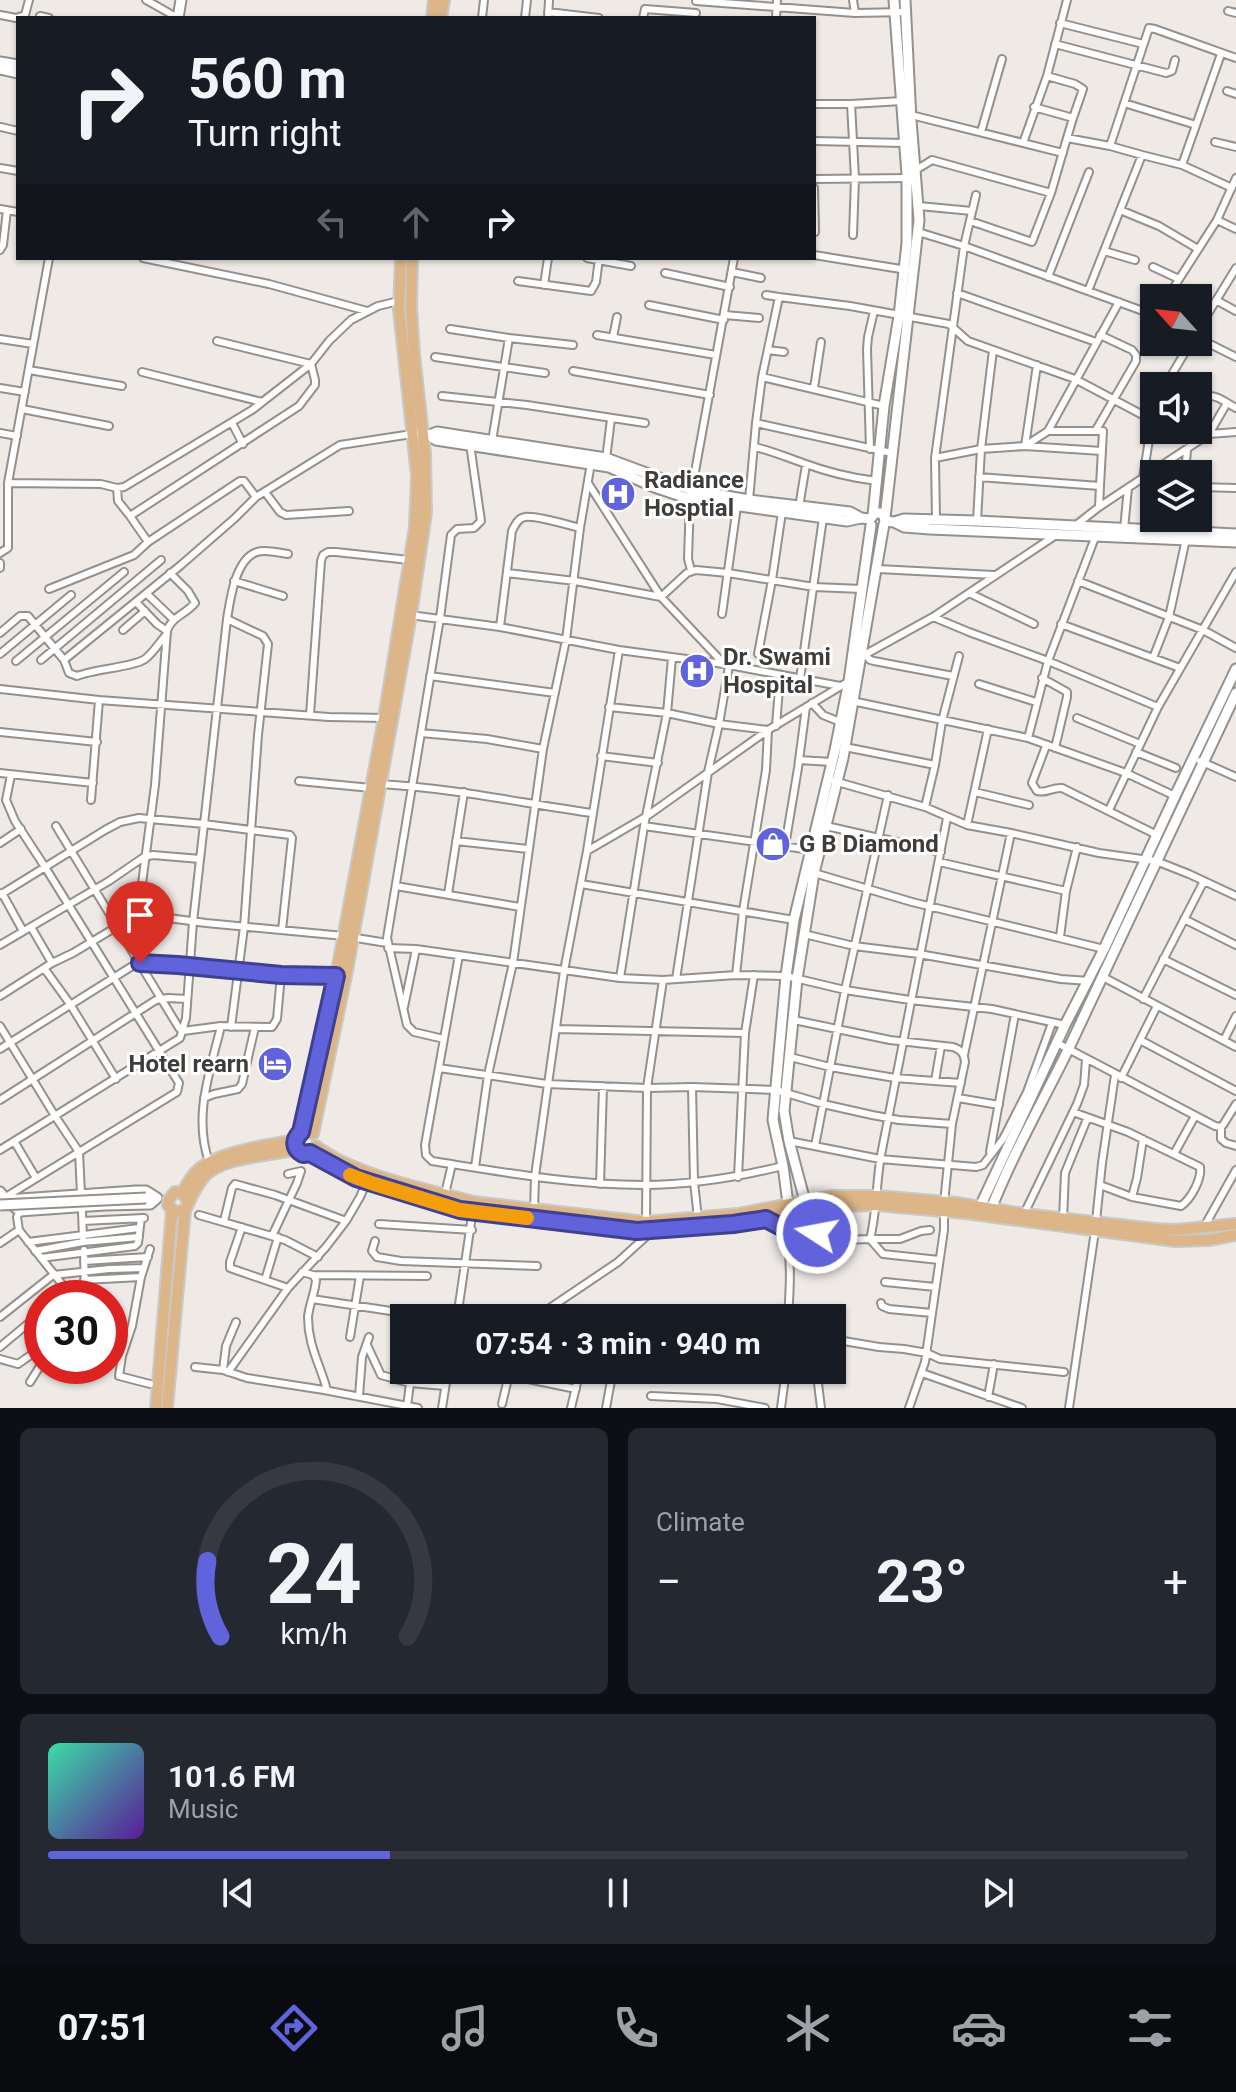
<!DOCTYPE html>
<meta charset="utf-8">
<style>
:root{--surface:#171b24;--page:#242831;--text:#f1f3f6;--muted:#9ea1a6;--line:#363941;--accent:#6163dc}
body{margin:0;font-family:Roboto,sans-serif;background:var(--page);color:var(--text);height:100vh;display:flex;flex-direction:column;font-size:30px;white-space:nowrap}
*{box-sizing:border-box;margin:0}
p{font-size:26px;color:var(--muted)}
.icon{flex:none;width:44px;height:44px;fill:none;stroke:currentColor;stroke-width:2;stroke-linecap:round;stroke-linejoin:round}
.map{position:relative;height:1408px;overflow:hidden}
.sheet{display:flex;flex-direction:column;gap:20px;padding:20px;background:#0d0f14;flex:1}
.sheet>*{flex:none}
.top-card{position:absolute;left:16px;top:16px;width:800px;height:244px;border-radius:0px;box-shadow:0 2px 6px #0004;background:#171b24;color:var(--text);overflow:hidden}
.needle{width:52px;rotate:297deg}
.tools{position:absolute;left:1140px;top:284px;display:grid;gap:16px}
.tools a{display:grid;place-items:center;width:72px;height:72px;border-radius:0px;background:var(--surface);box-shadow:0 2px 6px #0004;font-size:40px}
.speed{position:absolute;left:24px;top:1280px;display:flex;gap:16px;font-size:40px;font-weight:700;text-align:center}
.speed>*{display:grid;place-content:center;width:104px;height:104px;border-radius:50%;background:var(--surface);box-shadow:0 2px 6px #0004;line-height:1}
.speed .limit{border:12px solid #d22;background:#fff;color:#111}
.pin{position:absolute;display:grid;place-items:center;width:68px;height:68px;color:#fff;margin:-82px -34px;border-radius:50% 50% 50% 0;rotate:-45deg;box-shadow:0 0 8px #0007}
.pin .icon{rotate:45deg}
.me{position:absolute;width:88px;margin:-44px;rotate:281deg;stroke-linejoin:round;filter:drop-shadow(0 0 6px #0008)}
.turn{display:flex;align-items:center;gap:28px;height:168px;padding:0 40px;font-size:36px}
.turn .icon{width:104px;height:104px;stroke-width:2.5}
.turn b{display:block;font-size:56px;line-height:68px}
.lanes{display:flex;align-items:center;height:76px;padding:0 40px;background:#0003;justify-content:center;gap:40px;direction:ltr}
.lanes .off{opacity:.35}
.big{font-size:60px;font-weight:700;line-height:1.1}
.sheet .widget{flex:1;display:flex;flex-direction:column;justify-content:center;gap:12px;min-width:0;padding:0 28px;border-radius:12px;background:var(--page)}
.sheet .dial{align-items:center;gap:0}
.dial svg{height:208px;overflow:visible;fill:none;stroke:var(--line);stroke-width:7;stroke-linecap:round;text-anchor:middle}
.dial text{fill:var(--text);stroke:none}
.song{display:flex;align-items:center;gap:24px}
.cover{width:96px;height:96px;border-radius:12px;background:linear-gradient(135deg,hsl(160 70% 55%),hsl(270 70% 35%))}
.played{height:8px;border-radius:4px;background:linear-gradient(90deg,var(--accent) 30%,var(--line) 30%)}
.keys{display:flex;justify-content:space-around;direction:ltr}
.heat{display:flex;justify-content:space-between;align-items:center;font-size:44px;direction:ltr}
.sheet .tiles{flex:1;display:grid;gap:20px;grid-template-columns:1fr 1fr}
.widget:last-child{grid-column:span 2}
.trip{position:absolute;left:390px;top:1304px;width:456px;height:80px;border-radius:0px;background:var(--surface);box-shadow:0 2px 6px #0004;font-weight:700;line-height:80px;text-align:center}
.tabs{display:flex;height:128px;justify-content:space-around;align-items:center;background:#090b0e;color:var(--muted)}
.tabs .icon{width:56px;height:56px}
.tabs .on{color:var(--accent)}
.tabs b{font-size:36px;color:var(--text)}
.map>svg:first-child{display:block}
</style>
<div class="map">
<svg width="1236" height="1408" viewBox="0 0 1236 1408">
<rect width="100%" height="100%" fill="#efeae6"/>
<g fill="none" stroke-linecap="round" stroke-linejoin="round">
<defs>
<path id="street" d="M146,0L178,18
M853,0L855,13
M696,1L855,13L906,12
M1228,11L1236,13
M548,12L599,18
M0,15L16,18L25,15L29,0
M40,16L49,18
M482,18L484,0
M525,18L527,0
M548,18L549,0
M643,18L645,9L696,13
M776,18L777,0
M1060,23L1143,44
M1055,44L1166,73L1172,71L1175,60
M1047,76L1075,84L1083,89L1073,118
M1227,91L1236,94
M1124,103L1196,125
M814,104H851L902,101
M851,104L855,178L853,235
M1034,107L1073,118L1067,138
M911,115L1063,153
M1,127L18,131
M981,132L1002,59
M814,141L904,143
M1215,142L1236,147
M1023,143L1047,76L1067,0
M1110,146L1149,28L1155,29L1236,58
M1142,155L1182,165L1221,54
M1182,165L1232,188
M0,168L18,171
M916,170L932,160L1051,193
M814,179L910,178
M814,188L815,232
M919,206L972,211
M0,209L18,212
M1120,210L1159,226L1198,249
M1217,220L1236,229
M970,221L1032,242L1051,193L1067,138L1110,146L1142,155L1088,291
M918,232L964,246L1154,315
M0,250L3,245L7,210
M1104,251L1135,260
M814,255L907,270
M143,258L269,284L367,311
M587,258L631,266
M1153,267L1179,279
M732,272L761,278
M665,273L730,287
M1048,277L1089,172
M518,281L591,291L596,282L599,258
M544,285L548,258
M957,293L1096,342
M766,295L779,297
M1167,298L1217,220L1236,178
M1216,300L1236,311
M649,305L724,320
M725,315L759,318
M450,329L509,338
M1198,330L1236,268
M597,335L716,355
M613,337L617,317
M1198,338L1236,357
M0,339L33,344
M217,341L311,364L315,380V385L299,406L130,516L148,542L240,481H244L256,497
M768,350L784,352
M435,357L545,373
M29,370L122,386
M573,371L710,395
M142,372L262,402
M762,377L884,406
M1165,386L1191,342
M0,388L25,392
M814,388L821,342
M442,396L527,405L645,423
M1198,408C1210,387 1219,399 1236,408
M22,409L109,426
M1147,418L1154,405
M232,423L243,444
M756,423L892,453
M1096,430L1136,361V355L1132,350L1100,335
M1175,430L1185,439L1195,442
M0,433L17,436
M1209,434L1227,403
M492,441L509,338L573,345
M755,447C772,451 786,457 803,463C827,472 851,478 877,481
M870,449L867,349L868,337L874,311
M1102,451L1025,446L1048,431L1119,302
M935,458L981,449L1025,446L1037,365
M606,459L611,419
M1185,474L1187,450
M979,477L1100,486L1103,431H1048
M1143,478L1152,420
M8,483L101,484L117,488L124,487L252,410L311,364L329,341L351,320L378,306L399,301
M588,483L661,597L724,664
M1198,487L1236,488
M117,488L118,501L130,516
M265,492L280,512L286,515L349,511
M749,500L756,423L762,377L779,297L850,306L949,324L968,341L1075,379L1154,421
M799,507L806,465
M1099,507L1100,486
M936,521L935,458L964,246L976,195
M977,521L981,449L993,350
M1076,525L1099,507L1209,434L1236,432
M1124,529L1128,488
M1183,532L1184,518
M0,553L8,548V483L49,258
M0,563V568
M878,569L994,575
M691,570L688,559L690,499L734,258
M507,573L575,581L661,597L687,573L696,570L728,573L814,587L862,589
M234,581L283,596
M1078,581L1203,630L1236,648
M49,589L134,555L148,542
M969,593L1034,624
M147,594L173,619
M136,602L157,624L167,631
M722,614L737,506
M410,615L500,627L619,650L724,664L840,686
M933,617L969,632L1048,661L1158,707
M227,619L263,636L268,644L258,735L244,927L231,1027
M1061,624L1180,668
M500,627L512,531C515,525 518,518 525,517C536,515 568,525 580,528
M123,630L145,611
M0,633L20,616H28L64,660L69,673L77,676C94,669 134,667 145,659C153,653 159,643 166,635
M864,653L870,660L874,661L953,676
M0,654L71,595
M758,654L772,580L782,512
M866,654L933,617L1056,535
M1153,658L1169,617L1186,539
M41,660L161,560
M64,660L181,565L235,518L256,497L340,445L412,434
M16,661L124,572
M430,676L555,693
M1042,678L1067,692V697L1055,748
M800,679L823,518
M979,684L1036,702
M0,689L99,700
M852,701L1028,738L1126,773L1175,796
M812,703L823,715L840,722
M609,707L667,713L719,724L729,666
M310,715L321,561L323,555L328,552H336L409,560
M1077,718L1140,744
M776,726L780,675
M0,732L97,742
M421,733L487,739L543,749
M1028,738L1048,661L1096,535
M1046,746L1032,783L1037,791C1046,794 1052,787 1062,788L1157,835
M845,747L935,765L942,721L959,656
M1136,752L1176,768
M601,756L658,763
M799,760L832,762
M1200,761L1236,777
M0,773L93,783
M299,781L371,788
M834,781L925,807L967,825L1011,833L1099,853L1156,861L1189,874L1236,896
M380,784C452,788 521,803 592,813
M975,792L1029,805
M91,800L99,700L329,717L385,718
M925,807L935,765
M1109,810L1158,707L1236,572
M967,825L988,729
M56,826L179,1028L183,1031L221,1026L272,1027L277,1019L281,975
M644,826L811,850
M826,826L941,852
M456,841L528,849
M0,843L21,829
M785,846L798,768L806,707
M587,851L647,816L768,730L851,680
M939,862L1066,891
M814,873L912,902L1104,949
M581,884L794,920
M396,886L520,907
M2,893L23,931
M448,894L464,792
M0,895L105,830L120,822L139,818L204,824L290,835L292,838L282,930
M1184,919L1236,945
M31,927L52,963
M804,934L854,946L919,954L1061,979L1089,981
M1060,937L1066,891L1077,847
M0,945L109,881L144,857L153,855L200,859
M388,948L416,949L620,978L663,980L736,975L786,976L845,990L910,1000L992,1009L1065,1025
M459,955L425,1145L426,1155L432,1161C502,1172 573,1185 644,1185C691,1185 738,1177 783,1166
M135,957L138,914L155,785L167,631C171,617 186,614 195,603L188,591L170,573
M1163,959L1236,995
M44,968L70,1004L116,1079
M1103,977L1236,1047
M620,978L644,826L667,713L672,658
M676,979L708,772L719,724L768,730L766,770L743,911L736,975
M0,996L52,963L73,953L138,914L206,923L344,936L387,943
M1143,999L1204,881
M404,1007L416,949
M794,1020L890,1040L953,1047C961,1050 964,1053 965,1062L952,1124L944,1203V1230L925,1362L909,1408
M0,1026L55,1116L79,1152L81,1194
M556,1029L745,1033
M444,1039L414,1032L407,1025L387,938L440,618L451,535L457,529L474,528L481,521L470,444
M1140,1040L1236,1091
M1224,1040L1236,1016
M1057,1043L1215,1126L1221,1127L1223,1125L1236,1104
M0,1049L134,965L140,963L178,965L281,975L336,976
M964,1055L1011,833
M790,1057L830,1067L895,1078L961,1083
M439,1068L547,1084L647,1088L692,1087L776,1090L823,1104L872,1115L899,1120L952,1124
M1121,1078L1157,1006
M935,1081L941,1046
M692,1087L694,1182L698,1218
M204,1098L214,1094L238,1089L242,1084L255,1027
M958,1098L999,1105
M0,1100L156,1000L168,998L187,999
M1073,1112L1128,1132L1200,1167C1202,1179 1191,1199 1181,1206L1132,1197
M1221,1127V1139L1226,1143L1236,1146
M14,1141L36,1178
M789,1141L880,1159L976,1167L983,1165L1003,1139L1027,1092L1052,1023
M815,1146L845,990L888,795
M0,1150L180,1038L186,1018L193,922L227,619C230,601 235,559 257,552C266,549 279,553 288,554
M990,1152L1015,1014
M1174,1154L1195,1116
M209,1162C193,1116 210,1072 221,1026
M475,1167L488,1075L513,963L543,749L566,640L580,528L591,463
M738,1177L745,1033L754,975
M600,1184L603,1086
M1100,1185L1132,1197L1137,1178L1143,1139
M445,1194L452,1164
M4,1198L177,1092L179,1083L45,867L15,821L6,800L11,775
M20,1211L17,1217L19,1230L73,1298
M82,1212L83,1238
M534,1212L535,1176L564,971L587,851L619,650
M1024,1214L1077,1104L1084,1085L1086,1060
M199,1215L285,1240L318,1257
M1063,1219L1065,1173L1087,1119
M768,1220L785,1229C792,1257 790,1289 788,1318
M83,1221L144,1218
M224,1221L232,1188L235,1184L275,1195L346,1221
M646,1223L647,1088L663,980
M379,1224L472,1230
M242,1227L230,1262V1268L288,1288
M1204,1227L1236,1170
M785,1229L810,1230L842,1240L870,1239C877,1212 876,1183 881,1155C903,1042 925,930 947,818
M272,1236L297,1183L301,1171L288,1174
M870,1239L883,1254L939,1260
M870,1239H900L921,1231L930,1230
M375,1241L372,1251L377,1257L401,1261L537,1266
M28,1242L139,1228
M0,1243L19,1230
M84,1250L85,1298
M35,1251L83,1242L139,1237
M41,1258L135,1246L138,1243L141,1218
M84,1261L148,1257
M302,1272L313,1275L316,1280C315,1293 309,1305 308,1317C308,1346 320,1364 327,1390
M313,1275L427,1276
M84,1280L141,1277
M265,1280L278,1237
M885,1282L935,1287
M312,1299L437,1318
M881,1303L882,1306L889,1309L932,1313
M0,1317L53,1275L109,1269L144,1268
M457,1318L473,1209
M535,1318L618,1262L652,1231
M350,1337L360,1276
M832,1339L879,1347L904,1349L927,1353L940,1359L1064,1372
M110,1341L122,1356L119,1376L150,1384
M367,1345L381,1375L410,1383L445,1386
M0,1347L42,1312
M122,1356L132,1326L141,1277L150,1249
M0,1359L18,1364L42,1347
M195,1367L223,1370L247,1378L324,1390L418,1408
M223,1370L226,1346L236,1322
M228,1372L288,1288L326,1247L346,1221L360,1197L367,1181
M922,1373L1022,1408
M447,1375L467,1376L478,1370
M817,1375L821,1408
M523,1378L576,1389
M30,1382L42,1363
M359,1396L362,1357L369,1337
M651,1396L717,1399L765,1408
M988,1397L994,1364
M502,1404L510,1370
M407,1407L410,1383
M442,1408L448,1370
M571,1408L580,1370
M606,1408L613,1370
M781,1408L786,1370
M1069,1408L1095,1231L1102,1163L1115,1075"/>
<path id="secondary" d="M178,18L181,0
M0,62L18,65
M0,69L18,73
M418,434L429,435L437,432L606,458L692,490L749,500L850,512L861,518L870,519L875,513H880L884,516L885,522
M429,435L436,440L609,467L654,487L690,499L847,521L861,518
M873,515L884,406L899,316L907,243V175L894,0
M885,518L919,220L911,120L905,0
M885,521L894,522L904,527L930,529L1236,542
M894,522L904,519L977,521L1236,534
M0,1192L7,1201L20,1211L104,1205L150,1204L157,1198
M6,1200L136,1191H146L157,1198
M806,1205L789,1141L784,1111L797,979L814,873L843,758L884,524
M789,1211L783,1166L773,1120L786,976L794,920L835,750L849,681L871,525
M978,1211L1065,1025L1104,949L1175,796L1236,669
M989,1214C1011,1157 1041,1105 1068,1050C1124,931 1179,812 1236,693"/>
<path id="primary" d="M432,18L434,0
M441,18L444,0
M301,1132L336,976L384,718L415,527L417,476L399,310L401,258
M313,1134L347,971L411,615L426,513L425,453L414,354L411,307L412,258
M316,1146C353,1175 429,1190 474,1202L646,1222L738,1214L831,1196H877L957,1203L1024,1214L1155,1229L1176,1230L1236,1224
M310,1153L356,1178L460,1210L622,1230L652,1231L733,1224L838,1206L876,1205L965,1213L1175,1241L1209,1240L1236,1235
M182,1193C187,1185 190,1177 197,1171C216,1152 269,1145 295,1140
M188,1201L182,1193L175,1192L169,1199L168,1205L175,1212L185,1210C191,1199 195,1187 204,1177C222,1156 272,1156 297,1149
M156,1408L172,1210
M167,1408L185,1210"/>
</defs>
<!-- street casing -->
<use href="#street" stroke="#94908c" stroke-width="10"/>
<!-- secondary casing -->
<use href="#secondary" stroke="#94908c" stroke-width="13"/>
<!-- primary casing -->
<use href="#primary" stroke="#c9c9c8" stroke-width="14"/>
<!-- street -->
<use href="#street" stroke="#fff" stroke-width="6"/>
<!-- secondary -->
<use href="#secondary" stroke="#fff" stroke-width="9"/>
<!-- primary -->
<use href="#primary" stroke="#dcb688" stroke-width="10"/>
<defs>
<path id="secondary-bridge" d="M0,1205L146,1198"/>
</defs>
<!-- secondary-bridge casing -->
<use href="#secondary-bridge" stroke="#94908c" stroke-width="13" stroke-linecap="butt"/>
<!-- secondary-bridge -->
<use href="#secondary-bridge" stroke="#fff" stroke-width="9"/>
</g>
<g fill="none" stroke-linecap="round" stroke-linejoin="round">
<defs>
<path id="route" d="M140,963L178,965L281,975L336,976L301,1132C293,1140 293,1148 303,1154L310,1153L356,1178L460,1210L637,1231L733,1224L766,1219L785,1229H801L817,1233"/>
</defs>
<!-- route casing -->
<use href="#route" stroke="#3f408f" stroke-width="20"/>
<!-- route -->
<use href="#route" stroke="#6163dc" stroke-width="14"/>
<!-- slow -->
<path stroke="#f59e0b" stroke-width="14" d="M350,1175L374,1184L460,1210L527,1218"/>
</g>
<!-- icons -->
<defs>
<symbol id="hospital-disc" viewBox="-11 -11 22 22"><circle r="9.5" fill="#6163dc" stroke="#fff"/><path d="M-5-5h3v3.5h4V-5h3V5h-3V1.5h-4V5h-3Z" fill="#fff"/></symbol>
<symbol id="shop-disc" viewBox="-11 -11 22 22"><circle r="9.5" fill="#6163dc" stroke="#fff"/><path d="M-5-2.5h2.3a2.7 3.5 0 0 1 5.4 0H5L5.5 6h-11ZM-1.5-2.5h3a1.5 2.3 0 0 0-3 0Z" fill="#fff"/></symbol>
<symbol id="hotel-disc" viewBox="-11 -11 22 22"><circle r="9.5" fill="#6163dc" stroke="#fff"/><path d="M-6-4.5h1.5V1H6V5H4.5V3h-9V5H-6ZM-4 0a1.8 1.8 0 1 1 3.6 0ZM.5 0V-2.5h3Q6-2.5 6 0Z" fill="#fff"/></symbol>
</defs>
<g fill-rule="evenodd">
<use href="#hospital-disc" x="598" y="474" width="40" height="40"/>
<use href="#hospital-disc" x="677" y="651" width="40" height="40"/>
<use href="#shop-disc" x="753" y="824" width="40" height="40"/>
<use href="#hotel-disc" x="255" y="1044" width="40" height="40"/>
</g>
<g text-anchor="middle" stroke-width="6" stroke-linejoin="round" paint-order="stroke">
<!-- poi labels -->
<g font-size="24" font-weight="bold" fill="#3e3d3b" stroke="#fff" text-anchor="start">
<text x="644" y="488">Radiance<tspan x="644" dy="28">Hosptial</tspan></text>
<text x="723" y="665">Dr. Swami<tspan x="723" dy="28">Hospital</tspan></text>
<text x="799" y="852">G B Diamond</text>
<text x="249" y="1072" text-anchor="end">Hotel rearn</text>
</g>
</g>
</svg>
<div class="tools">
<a><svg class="needle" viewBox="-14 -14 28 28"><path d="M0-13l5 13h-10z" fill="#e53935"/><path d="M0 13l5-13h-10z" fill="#9ea1a6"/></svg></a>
<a><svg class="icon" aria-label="sound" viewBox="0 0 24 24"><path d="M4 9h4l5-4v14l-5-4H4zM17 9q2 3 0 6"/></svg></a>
<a><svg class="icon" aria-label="layers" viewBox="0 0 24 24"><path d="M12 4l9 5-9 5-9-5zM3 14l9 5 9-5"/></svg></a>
</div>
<div class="speed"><div class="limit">30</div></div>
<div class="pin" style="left:140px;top:963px;background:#d93025"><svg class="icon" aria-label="arrive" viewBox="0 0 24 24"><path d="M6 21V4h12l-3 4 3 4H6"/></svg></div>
<svg class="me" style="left:817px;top:1233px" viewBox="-20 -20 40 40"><circle r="17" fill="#6163dc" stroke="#fff" stroke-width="3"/><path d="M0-11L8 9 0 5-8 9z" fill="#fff"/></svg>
<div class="trip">07:54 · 3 min · 940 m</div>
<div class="top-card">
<div class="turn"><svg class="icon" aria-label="right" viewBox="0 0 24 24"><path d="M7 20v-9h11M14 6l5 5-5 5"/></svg><div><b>560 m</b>Turn right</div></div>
<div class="lanes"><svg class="icon off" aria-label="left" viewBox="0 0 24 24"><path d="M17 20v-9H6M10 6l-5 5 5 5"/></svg><svg class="icon off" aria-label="ahead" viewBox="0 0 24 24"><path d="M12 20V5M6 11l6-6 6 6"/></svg><svg class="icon" aria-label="right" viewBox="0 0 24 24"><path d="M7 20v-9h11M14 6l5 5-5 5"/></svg></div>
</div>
</div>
<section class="sheet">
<div class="tiles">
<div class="widget dial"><svg viewBox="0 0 100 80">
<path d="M14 69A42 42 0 1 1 86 69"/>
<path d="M14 69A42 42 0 0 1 9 40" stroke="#6163dc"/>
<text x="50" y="56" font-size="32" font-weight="700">24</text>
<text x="50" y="72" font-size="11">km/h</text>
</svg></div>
<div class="widget"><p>Climate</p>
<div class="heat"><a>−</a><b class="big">23°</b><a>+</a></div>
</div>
<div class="widget">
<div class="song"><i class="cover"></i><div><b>101.6 FM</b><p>Music</p></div></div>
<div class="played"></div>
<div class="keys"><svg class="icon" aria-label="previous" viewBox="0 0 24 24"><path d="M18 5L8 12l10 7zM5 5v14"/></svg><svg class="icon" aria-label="pause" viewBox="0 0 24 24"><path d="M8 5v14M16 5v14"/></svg><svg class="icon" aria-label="next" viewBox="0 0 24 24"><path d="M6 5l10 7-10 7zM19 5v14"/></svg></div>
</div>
</div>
</section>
<nav class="tabs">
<b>07:51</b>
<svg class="icon on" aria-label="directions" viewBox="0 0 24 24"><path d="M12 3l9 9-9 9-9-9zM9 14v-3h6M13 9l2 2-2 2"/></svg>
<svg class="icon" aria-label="music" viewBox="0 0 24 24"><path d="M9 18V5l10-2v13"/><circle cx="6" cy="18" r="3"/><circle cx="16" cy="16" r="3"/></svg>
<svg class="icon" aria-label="phone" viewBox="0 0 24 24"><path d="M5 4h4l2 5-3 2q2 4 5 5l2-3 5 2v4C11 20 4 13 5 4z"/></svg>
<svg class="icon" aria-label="climate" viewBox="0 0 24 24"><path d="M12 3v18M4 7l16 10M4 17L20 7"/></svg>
<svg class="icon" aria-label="car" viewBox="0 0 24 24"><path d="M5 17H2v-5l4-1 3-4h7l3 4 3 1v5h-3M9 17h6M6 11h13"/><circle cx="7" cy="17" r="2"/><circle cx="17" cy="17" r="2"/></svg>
<svg class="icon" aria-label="filters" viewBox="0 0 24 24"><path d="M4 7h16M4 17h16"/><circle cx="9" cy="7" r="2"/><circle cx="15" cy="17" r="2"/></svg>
</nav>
